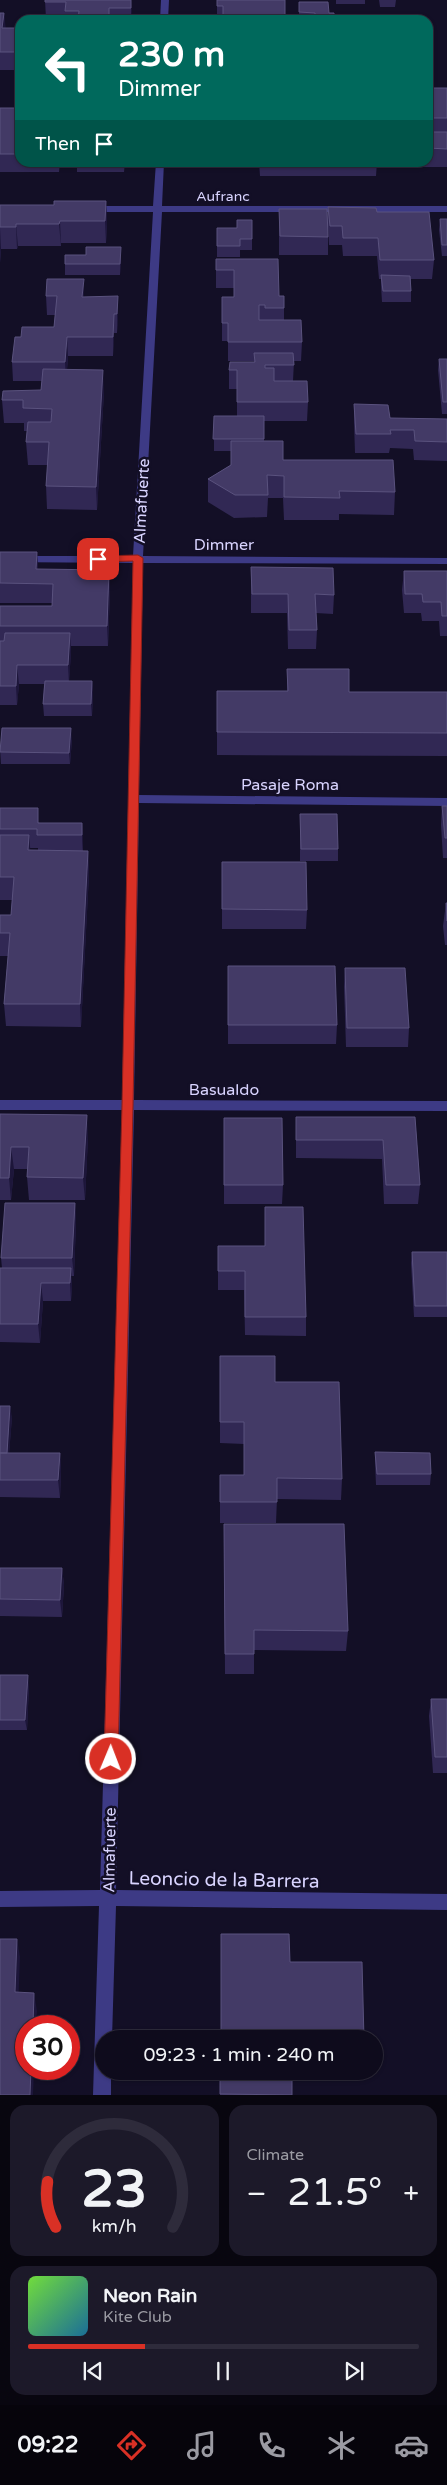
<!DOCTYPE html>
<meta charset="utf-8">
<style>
:root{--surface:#0e0b1c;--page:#1c1929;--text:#f1f3f6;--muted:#9b9ba3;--line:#2e2b3b;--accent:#d93025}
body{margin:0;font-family:"Varela Round",sans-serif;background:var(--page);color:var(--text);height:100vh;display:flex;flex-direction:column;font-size:19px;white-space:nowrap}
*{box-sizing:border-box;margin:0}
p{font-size:16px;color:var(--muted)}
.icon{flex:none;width:28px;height:28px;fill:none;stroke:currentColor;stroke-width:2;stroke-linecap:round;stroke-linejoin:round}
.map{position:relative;height:2095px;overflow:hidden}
.details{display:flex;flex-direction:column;gap:10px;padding:10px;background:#08060f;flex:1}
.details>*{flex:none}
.banner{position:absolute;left:15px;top:15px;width:418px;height:152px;border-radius:15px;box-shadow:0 1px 4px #0004,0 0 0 1px var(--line);background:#00695c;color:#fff;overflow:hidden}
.speed{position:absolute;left:15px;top:2015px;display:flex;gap:10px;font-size:25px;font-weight:700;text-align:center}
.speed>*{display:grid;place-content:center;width:65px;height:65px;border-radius:50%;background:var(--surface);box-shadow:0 1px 4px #0004,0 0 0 1px var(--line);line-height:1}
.speed .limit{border:8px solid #d22;background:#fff;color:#111}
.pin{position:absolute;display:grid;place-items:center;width:42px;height:42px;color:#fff;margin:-21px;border-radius:10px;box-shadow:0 2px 8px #0006}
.me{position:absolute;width:55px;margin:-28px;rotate:1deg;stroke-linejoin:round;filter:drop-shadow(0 0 4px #0008)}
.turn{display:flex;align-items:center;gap:18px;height:105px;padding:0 20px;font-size:22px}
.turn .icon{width:65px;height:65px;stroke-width:2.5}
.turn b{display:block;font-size:35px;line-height:42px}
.then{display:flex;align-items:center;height:48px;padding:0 20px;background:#0003;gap:10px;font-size:19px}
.big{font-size:38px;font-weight:600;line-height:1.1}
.details .widget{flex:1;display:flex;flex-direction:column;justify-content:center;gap:8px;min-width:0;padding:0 18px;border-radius:15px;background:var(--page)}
.details .dial{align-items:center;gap:0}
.dial svg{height:130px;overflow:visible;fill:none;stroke:var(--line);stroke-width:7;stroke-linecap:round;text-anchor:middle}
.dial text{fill:var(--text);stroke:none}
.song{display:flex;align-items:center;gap:15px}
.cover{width:60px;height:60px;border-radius:8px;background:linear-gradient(135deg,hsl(100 70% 55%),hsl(200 70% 35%))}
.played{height:5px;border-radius:2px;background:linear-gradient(90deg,var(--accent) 30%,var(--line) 30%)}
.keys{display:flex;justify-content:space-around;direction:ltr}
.heat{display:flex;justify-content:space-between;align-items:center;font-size:28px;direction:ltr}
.details .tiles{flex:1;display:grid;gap:10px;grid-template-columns:1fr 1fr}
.widget:last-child{grid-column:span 2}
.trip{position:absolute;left:95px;top:2030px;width:288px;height:50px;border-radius:25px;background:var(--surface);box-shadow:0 1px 4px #0004,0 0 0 1px var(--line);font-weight:600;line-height:50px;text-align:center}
.tab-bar{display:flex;height:80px;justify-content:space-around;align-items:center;background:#06040b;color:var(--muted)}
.tab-bar .icon{width:35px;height:35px}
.tab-bar .on{color:var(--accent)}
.tab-bar b{font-size:22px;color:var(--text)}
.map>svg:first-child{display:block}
</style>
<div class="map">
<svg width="447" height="2095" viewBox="0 0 447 2095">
<rect width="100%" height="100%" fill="#130f26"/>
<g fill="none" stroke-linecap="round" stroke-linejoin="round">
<!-- street -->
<path fill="#3d3a85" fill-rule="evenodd" d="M161,0H169L168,20H160Z
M156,162H164L162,206H447V212H162L143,556L447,558V564L143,563L139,795L447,798V806L139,803L134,1100L447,1101V1111L134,1110L116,1890L447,1894V1910L116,1906L112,2039H104V2071H111V2095H93L99,1906L0,1907V1891L100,1890L122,1110H0V1100H122L133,563L0,562V556H133L153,212H90L86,209L90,206H153Z"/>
</g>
<!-- wall -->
<path fill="#312854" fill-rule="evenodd" d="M45,0H131V20H66V19H46Z
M217,0H285V20H217Z
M336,0H365V4H336Z
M379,0H396L395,7H380Z
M299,2L334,20H299Z
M0,13H4L5,28L19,46L17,70H0Z
M428,88H447V167H406L405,162H428Z
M0,108H20V162H60L59,172H0Z
M77,162H125L124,172H77Z
M259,162H377L376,176H260Z
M106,201L107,223L106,243H61V246H18L17,249H1L0,263V205H54Z
M328,207L377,212L434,260L432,279H411V302H382L381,286V279H379L377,256H343L342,245H329L328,226Z
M279,209L328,237V255H279Z
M440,219H447V256H442L439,230Z
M252,220V250H240V257H217V228H237Z
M86,255L121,258L120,275H65V264Z
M216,259L279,296L284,308V320L302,342L301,361H294L293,381L308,402L307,421H264V441L283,460L395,492L394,515L339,514V520H284L283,498H268L267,517L234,518L208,502V479L231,465V451H214V416H237V389H229V370L254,362V361H228V341H222V297H234V288H216Z
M46,296L84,297L118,315L117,333H114L113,356H68L67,370L104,392L97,510L47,509L46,486L48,465H28L26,442L27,431H24V423H4L2,400L41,390L42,381H13L12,362L21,337L54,327L55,315H47Z
M439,359H447V414H442L438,370Z
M354,404L390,418L447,419V461L414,460L413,449L390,448L389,453H355L354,423Z
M0,552H37L38,569L109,570L110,589L108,646H71V652L69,681H92L93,692L92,716H44L43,704L44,684H19L17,705H0V606H52V603H0Z
M251,567L334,595L333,614L316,613L317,630L316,649H288L287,613H251Z
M404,571H447V636H440L439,621H422L421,613H404L402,590Z
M287,669L349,692H447V756L217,755V691H287Z
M72,739L70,764H1L0,748Z
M442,806H447V858H443L441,825Z
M0,808L40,823H82L83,851H88L89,874L81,1027L6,1026L4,1004L8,956H0V915H11L12,900H0ZM30,848H38V851L30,850Z
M300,814L338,849V861H300Z
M222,862L307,910L306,929H222Z
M446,903H447V945H445L443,926Z
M228,966L337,1025L336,1044H228Z
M345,968L409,1028L408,1047H346L344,987Z
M0,1114L88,1137L85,1200H29L27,1177V1169H14L11,1200H0Z
M296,1117H415L420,1185L418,1204H384L382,1159L296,1158Z
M224,1118L283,1185L282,1204H224Z
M75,1203L76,1222L74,1276H71L72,1286L71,1301H43L40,1343L0,1342V1268H2L1,1258Z
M265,1207L306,1317V1336L245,1335L244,1290H218V1246H265Z
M412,1252H447V1317H414L411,1263Z
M220,1356L275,1382L342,1479L341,1500L277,1499L276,1523H220V1475H244V1444L220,1443Z
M0,1406L12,1417L9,1453H60L61,1471L60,1498L0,1497Z
M375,1452L431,1474L430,1485H376L375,1463Z
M224,1524L348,1631L346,1651L254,1650V1674H225Z
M0,1568H62L64,1585L62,1617L0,1616Z
M0,1675L29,1685L27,1730H0Z
M431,1699H447V1773H433L429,1716Z
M220,2071H364L363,2079L292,2078V2095H220Z"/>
<!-- shaded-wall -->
<path fill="#1d163a" d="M131,0L132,11L131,20Z
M4,13L6,30L2,28Z
M18,28L19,46L17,70L15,52Z
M106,201L107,223L106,243L105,221Z
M60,221L61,243V246L59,224Z
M16,224L18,246L17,249L16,227Z
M0,228L1,249L0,263Z
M121,247V258L120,275V264Z
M84,279V297H82Z
M118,296V315L117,333V314Z
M114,314V333L113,356V337Z
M67,337L68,356L66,381L65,362Z
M103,370L104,392L97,510L96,487Z
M37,552L38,571L36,569Z
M109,570L110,589L108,646L107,626Z
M70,633L71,652L69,684L68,665Z
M17,665L19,684L17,705L16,686Z
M92,681L93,692L92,716L91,704Z
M71,728L72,739L70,764L69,753Z
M82,823L83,842V854L82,835Z
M29,835L31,858L28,850Z
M88,851L89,874L81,1027L80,1004Z
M87,1115L88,1137L85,1200L83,1178Z
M11,1147L14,1169L11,1200L9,1178Z
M75,1203L76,1222L74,1276L72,1258Z
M71,1268L72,1286L71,1301L70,1283Z
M41,1283L43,1301L40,1343L38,1324Z
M10,1406L12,1417L8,1469L7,1458Z
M60,1453L61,1471L60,1498L58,1480Z
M62,1568L64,1585L62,1617L60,1600Z
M28,1675L29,1685L27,1730L25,1720Z
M17,1939L20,1957L18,2010L15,1992Z
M34,1993L37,2011L36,2026H33Z
M31,2069H34L33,2095H30Z"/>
<!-- building -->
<path fill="#433a66" stroke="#5a527e" d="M45,0H131V8H109V17H94V20H78L79,11H65L66,2H45Z
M217,0H285V20L223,19V6H217Z
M299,2H328L329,13H334V20H315V13L299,12Z
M0,13H4L2,28H18L15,52H0Z
M428,88H447V118H428Z
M0,108H20V154H0Z
M428,132H447V149L428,148Z
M54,201H106L105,221H60L59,224H16V227H0V205H54Z
M328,207L376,208L377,212H429L434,260H380L378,238H343L342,226H330Z
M279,209H327L328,237L280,236Z
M440,219H447V245H442Z
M237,220H252V239H240V246H217V228H237Z
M86,247H121L120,264H65V255H86Z
M216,259H278L279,296H284V308H265V305H259V320H301L302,342H228V323H222V297H234V270H216Z
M381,275L410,276L411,291H383Z
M47,279H84L82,297L118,296L117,314H114L113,337H67L65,362H12L15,337H21L22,327H54L57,296H46Z
M254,353H293L294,365H265V368H274V381H307L308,402H237V370H229L230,362H255Z
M439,359H447V402H443Z
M43,369L103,370L96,487L46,486L49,442H26L28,422H51L52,409L23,408V400H2L3,391L41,390Z
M354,404L388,405L390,418L447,419V442L415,441L414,430H390L391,434H356Z
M214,416H264V439H213Z
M231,441H283V460H393L395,492L339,491L340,498L284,497V476L267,475L268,495H235L208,479L231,465Z
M0,552H37L36,569L109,570L107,626H0V606H52L53,584L0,583Z
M251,567L333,568L334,595L315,594L317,630H289L288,594H252Z
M404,571H447V616H442L441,602H423L422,594H405Z
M5,633H70L68,665H17L16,686H0V641H4Z
M287,669H349V692H447V733L217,732V691H288Z
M45,681H92L91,704H43Z
M2,728H71L69,753L0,752Z
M442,806H447V838H445Z
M0,808H38V823H82V835H37V829H0Z
M300,814H337L338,849H301Z
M0,835H29L28,850L88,851L80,1004H4L10,933H0V915H11L14,877H0Z
M222,862H306L307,910L222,909Z
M446,903H447V921Z
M228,966H335L337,1025H228Z
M345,968H405L409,1028H347Z
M0,1114L87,1115L83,1178L27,1177L29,1147H11L9,1178H0Z
M296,1117H415L420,1185H386L383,1140H296Z
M224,1118H282L283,1185H224Z
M5,1203H75L72,1258H1Z
M265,1207H303L306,1317H245V1271H218V1246H265Z
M412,1252H447V1306H415Z
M0,1268H71L70,1283H41L38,1324H0Z
M220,1356H275V1382H339L342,1479L277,1478V1502H220V1475H244V1422H220Z
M0,1406H10L7,1453H0Z
M375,1452L430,1453L431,1474H377Z
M0,1453H60L58,1480H0Z
M224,1524H344L348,1631L254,1630V1654H225Z
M0,1568H62L60,1600L0,1599Z
M0,1675H28L25,1720H0Z
M431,1699H447V1757H435Z
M221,1934H289L290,1962H362L364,2039H221Z
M0,1939H17L15,1992L34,1993L33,2026H26V2069H31L30,2095H0Z
M220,2071H292V2095L220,2094Z"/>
<!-- route -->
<path fill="#d93025" stroke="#8d1f18" d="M138,555L143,558L133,1106L118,1759L116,1764L111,1766L106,1764L104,1759L122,1106L133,561L98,562L94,559L98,556Z"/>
<g text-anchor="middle" stroke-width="5" stroke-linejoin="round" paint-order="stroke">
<!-- far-street labels -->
<g font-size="14" fill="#d9d4ff" stroke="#130f26">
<text x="223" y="201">Aufranc</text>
</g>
<!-- street labels -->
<g font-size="16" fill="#d9d4ff" stroke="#130f26">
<text transform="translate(141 501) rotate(-87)" y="6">Almafuerte</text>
<text x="224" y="550">Dimmer</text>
<text x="290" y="790">Pasaje Roma</text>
<text x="224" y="1095">Basualdo</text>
<text transform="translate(109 1850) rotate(-89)" y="6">Almafuerte</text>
</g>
<!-- near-street labels -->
<g font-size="19" fill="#d9d4ff" stroke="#130f26">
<text transform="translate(224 1879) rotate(1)" y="7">Leoncio de la Barrera</text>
</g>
</g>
</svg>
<div class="speed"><div class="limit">30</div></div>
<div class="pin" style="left:98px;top:559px;background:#d93025"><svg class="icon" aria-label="arrive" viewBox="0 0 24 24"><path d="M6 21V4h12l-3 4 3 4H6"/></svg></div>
<svg class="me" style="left:111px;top:1759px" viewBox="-20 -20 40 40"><circle r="17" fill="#d93025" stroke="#fff" stroke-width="3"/><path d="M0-11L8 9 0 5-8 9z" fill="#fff"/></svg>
<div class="trip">09:23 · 1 min · 240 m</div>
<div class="banner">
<div class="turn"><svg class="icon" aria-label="left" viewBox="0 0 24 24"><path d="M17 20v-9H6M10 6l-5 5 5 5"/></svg><div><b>230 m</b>Dimmer</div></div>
<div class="then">Then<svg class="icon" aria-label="arrive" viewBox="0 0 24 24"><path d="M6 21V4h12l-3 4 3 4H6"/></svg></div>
</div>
</div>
<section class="details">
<div class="tiles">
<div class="widget dial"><svg viewBox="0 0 100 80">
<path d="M14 69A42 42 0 1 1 86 69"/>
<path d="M14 69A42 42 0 0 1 9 41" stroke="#d93025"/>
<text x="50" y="56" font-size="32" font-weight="700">23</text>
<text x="50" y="72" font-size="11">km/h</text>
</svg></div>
<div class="widget"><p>Climate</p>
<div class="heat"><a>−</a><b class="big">21.5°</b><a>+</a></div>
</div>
<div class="widget">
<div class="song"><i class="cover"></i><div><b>Neon Rain</b><p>Kite Club</p></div></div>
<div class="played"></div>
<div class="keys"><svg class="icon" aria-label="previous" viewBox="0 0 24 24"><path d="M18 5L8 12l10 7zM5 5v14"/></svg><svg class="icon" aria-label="pause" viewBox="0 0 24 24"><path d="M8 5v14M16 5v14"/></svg><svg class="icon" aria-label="next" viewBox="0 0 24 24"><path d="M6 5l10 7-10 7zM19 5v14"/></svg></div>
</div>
</div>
</section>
<nav class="tab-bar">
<b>09:22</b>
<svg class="icon on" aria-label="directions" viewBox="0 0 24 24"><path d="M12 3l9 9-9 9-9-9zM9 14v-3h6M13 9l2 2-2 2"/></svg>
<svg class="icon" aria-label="music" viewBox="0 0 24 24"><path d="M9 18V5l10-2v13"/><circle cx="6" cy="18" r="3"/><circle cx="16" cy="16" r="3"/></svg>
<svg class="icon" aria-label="phone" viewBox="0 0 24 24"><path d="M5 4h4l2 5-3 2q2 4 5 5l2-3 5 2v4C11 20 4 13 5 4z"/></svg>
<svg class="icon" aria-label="climate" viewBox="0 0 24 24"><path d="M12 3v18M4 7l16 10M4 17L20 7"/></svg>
<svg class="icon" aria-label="car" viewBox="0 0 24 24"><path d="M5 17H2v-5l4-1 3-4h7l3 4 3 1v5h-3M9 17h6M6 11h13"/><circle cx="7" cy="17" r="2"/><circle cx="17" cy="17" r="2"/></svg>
</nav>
